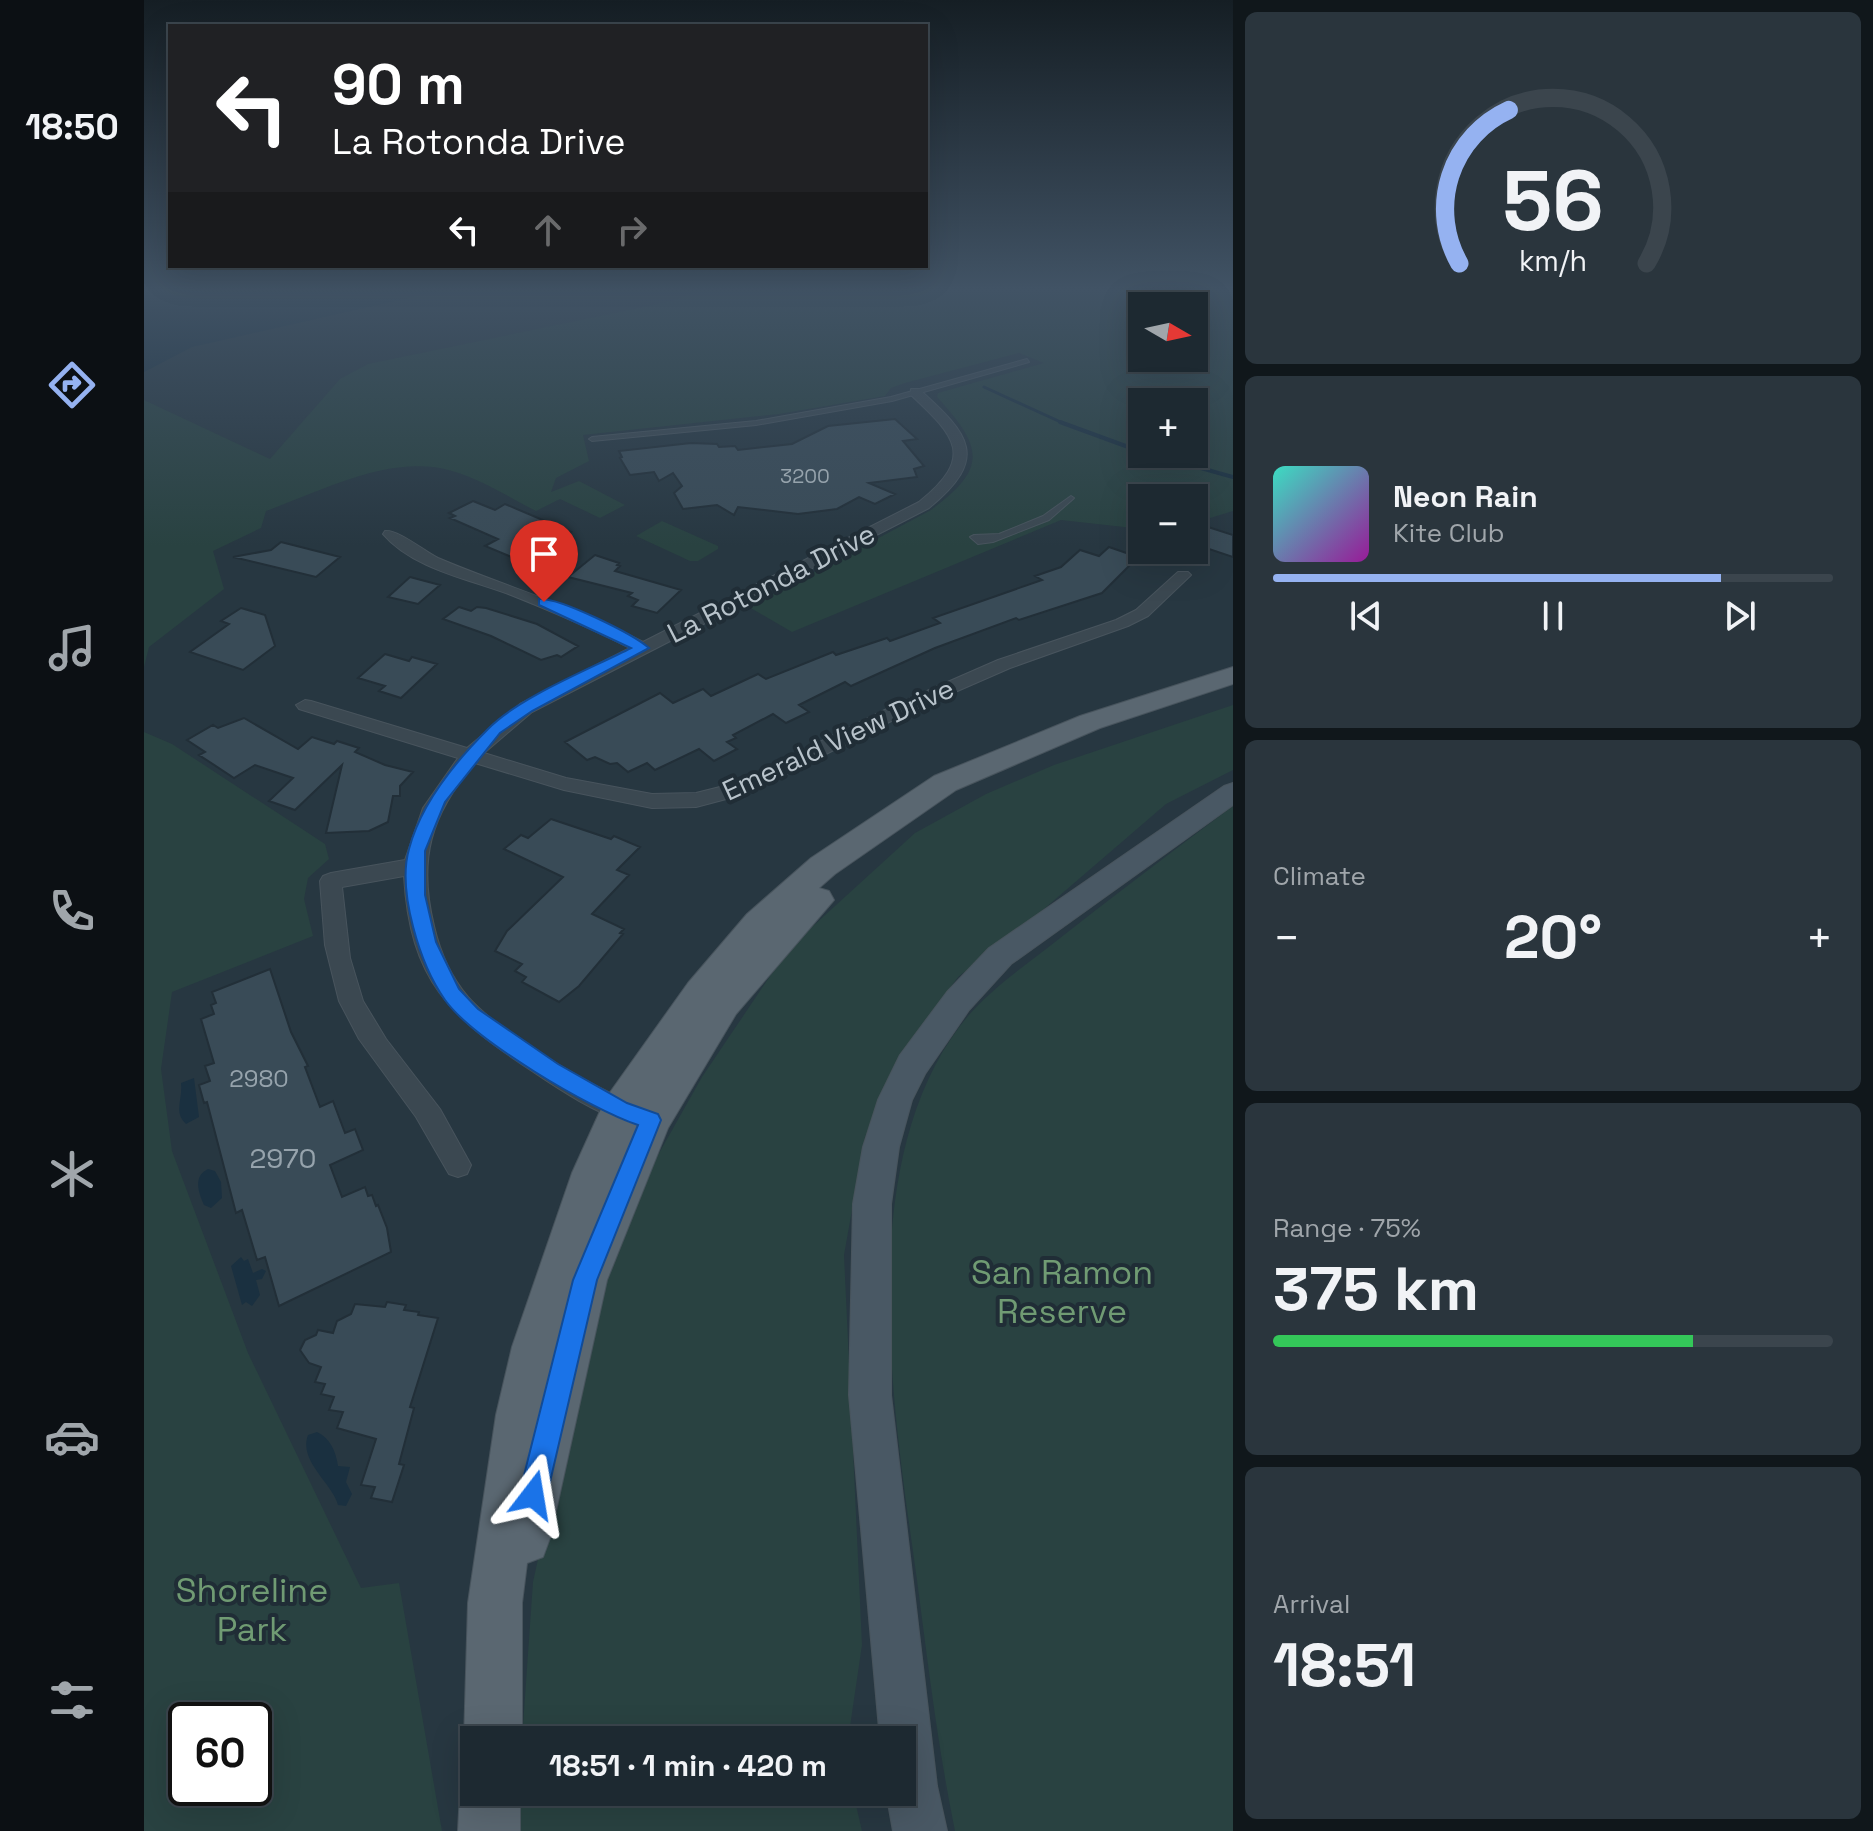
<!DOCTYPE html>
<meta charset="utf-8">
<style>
:root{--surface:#1d2931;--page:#2a353d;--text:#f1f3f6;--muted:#a0a6ab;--line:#3b454d;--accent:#95b2f1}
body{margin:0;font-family:"Space Grotesk",sans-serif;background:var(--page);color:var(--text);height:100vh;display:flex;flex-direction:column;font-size:30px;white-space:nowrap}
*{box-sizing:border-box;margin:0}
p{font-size:26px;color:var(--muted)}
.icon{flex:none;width:44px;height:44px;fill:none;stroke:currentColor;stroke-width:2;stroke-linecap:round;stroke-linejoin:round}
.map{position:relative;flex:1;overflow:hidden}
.details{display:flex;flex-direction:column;gap:12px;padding:12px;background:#10171b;width:640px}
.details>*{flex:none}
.hud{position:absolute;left:24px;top:24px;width:760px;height:244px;border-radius:0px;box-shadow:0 8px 32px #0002,0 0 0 2px var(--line);background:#202124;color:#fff;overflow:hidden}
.needle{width:52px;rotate:99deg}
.fabs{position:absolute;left:984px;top:292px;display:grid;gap:16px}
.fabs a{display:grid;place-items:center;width:80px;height:80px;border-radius:0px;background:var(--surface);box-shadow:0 8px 32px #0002,0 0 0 2px var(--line);font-size:40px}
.speed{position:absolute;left:24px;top:1702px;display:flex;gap:16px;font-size:40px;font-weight:700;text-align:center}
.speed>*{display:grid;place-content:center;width:104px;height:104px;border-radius:50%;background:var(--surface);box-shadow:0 8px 32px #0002,0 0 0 2px var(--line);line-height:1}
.speed .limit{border:4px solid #111;border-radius:12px;background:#fff;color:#111}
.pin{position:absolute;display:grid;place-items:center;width:68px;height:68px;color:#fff;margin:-82px -34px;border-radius:50% 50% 50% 0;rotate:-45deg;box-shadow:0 0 8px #0007}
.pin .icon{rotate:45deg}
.me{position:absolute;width:88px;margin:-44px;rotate:14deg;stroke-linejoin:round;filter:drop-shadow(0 0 6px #0008)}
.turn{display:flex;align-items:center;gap:28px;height:168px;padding:0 32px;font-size:36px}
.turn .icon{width:104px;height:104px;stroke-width:2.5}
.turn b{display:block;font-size:56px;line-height:68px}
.lanes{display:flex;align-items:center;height:76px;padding:0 32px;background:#0003;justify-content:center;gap:40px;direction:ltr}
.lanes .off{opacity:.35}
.big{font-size:60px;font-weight:600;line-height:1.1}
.details .widget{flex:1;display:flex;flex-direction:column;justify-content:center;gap:12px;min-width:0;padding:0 28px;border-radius:12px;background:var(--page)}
.details .dial{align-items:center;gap:0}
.dial svg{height:208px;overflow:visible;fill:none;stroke:var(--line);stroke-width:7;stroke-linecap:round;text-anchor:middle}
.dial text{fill:var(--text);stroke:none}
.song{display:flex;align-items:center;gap:24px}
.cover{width:96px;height:96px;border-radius:12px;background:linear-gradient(135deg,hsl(170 70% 55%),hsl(300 70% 35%))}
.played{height:8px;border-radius:4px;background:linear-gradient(90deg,var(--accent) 80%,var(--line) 80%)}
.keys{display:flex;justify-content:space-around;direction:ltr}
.heat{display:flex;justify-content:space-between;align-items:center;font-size:44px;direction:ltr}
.charge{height:12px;border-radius:6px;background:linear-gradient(90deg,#34c759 75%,var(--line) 0)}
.trip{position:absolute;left:316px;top:1726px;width:456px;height:80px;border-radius:0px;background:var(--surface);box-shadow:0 8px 32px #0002,0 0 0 2px var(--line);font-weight:600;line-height:80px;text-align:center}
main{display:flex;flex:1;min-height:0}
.dock{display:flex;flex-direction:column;width:144px;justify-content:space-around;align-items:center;background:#0c1014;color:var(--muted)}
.dock .icon{width:56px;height:56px}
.dock .active{color:var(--accent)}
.dock b{font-size:36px;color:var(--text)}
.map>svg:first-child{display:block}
</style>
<main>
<nav class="dock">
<b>18:50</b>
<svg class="icon active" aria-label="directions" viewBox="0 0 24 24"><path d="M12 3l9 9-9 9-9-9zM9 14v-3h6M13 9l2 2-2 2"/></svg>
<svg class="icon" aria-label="music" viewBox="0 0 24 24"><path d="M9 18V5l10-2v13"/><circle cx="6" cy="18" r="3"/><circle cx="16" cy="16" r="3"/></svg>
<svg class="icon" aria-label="phone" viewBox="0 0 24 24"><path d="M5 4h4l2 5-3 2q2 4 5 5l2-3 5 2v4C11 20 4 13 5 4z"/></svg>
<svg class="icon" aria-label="climate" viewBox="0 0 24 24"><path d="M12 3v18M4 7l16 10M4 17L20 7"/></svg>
<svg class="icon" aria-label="car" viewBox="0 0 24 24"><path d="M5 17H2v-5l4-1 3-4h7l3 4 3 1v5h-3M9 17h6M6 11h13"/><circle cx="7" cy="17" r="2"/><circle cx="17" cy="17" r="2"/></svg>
<svg class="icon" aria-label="filters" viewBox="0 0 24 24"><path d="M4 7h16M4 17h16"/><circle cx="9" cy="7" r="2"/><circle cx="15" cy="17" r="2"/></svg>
</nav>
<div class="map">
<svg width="1089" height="1831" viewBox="0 0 1089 1831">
<rect width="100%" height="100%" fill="#273741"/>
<!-- green -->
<path fill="#294241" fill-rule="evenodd" d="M557,289H1089V511L1050,523V498H998V529L917,520L648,632L605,607L787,510C845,468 838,446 793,397L794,393L900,363L875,353L761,383L747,388L741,396L635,414L439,435L445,461L412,478L407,492L435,481L481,505L456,518L416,499L392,511C366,498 337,479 308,471C247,453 178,491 122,511L117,528L69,551L80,589L5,647L0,667V400L126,459L196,379L224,364L529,301ZM998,306H1050V358H998ZM998,402H1050V454H998Z
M518,521L574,546V549L554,561H546L492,536Z
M1089,705V770L1022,804L886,921L814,977L763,1047L721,1137L700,1255L718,1645L704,1740H378L389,1582L434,1377L483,1210L558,1077L645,948L771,833L842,794L910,765Z
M0,732L28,744L181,844L185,859L164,878L160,899L169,936L28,992L17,1069L28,1151L104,1353L217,1588L255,1583L298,1831H0ZM42,1720H110V1788H42Z
M1089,806V1831H811C794,1748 784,1664 773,1580C750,1413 708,1169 816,1026C841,993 878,968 911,942C969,896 1029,851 1089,806Z
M375,1792H709L718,1831H372Z"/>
<!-- water -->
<path fill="#1a3040" d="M0,289H304L48,347L0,372Z
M50,1078L55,1117L42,1124C29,1112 39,1100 37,1083Z
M64,1169L71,1171L77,1182L78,1198L67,1208L60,1205C54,1192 49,1176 64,1169Z
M97,1257L100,1261L104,1259L109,1273L118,1269L122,1271L118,1279L112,1280L116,1295L108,1306L102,1302L98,1305L87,1266Z
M173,1432C186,1438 192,1451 194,1466L206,1467L202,1482L208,1494L202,1506L194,1505C189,1484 154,1461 164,1435Z"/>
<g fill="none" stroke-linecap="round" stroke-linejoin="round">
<!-- stream-far1 -->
<path stroke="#1a3040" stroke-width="3" d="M840,387L921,424"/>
<!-- stream -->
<path stroke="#1a3040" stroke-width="4" d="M916,422L998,452
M1007,454L1089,477"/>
</g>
<!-- building -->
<path fill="#394b57" stroke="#222f38" stroke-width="2" d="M751,419L773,439L759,441L780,466L770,469L773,477L725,483L751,494L731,504L715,497L693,509L654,514L594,507L590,515L573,505L539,509L530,493L538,486L529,473L515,481L510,472L486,475L476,458L478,457L475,451L547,443L573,444L575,447L591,446L594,450L648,444L684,426Z
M329,501L351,510L361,504L427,532L377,561L341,546L354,539L306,518L311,516L305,513Z
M1061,526L1089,535V557L1050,544V535Z
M137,542L196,557L172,577L89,557L127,550Z
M965,547L994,557L958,593L875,620L872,618L791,648L707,686L701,682L655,705L665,712L642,723L629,714L589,735L592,738L583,742L593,749L570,761L555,749L511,770L503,763L484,772L473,763L466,764L451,757L443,760L421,742L516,693L529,703L559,689L567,696L614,674L622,679L689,652L692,655L743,638L746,641L796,623L789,618L898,580L891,576L917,567L936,550L955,556Z
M451,555L475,563L473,565L476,566L471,571L537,590L513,613L488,606L494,600L484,596L488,593L424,577Z
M266,577L296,585L274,604L244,597Z
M315,607L327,611L333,607L342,608L393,624L434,646L417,657L413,655L397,660L347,636L299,619Z
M97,608L121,615L131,646L99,670L46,652L85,624L77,621Z
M241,654L265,661L268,657L293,664L257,698L235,691L241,686L214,678Z
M100,718L154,749L168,737L190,744L193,741L215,748L211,752L241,765L269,772L256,786V796H249L244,822L225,831L182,833L198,765L151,810L125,801L149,778L111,765L90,778L55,755L61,752L43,740L69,725L74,728Z
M407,819L467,839L470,836L496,847L473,870L485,875L448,914L480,929L476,933L479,934L435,986L415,1002L378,982L382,977L371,971L378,964L351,951L363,931L419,877L360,849L377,835L384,838Z
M126,969L147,1032L164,1066L161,1067L176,1107L189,1101L201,1133L211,1129L219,1150L186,1165L198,1197L221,1187L224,1196L228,1195L232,1206L234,1205L243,1228L247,1252L135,1306L121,1257L113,1260L98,1210L92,1213L63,1102L60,1103L55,1085L66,1081L61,1066L70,1063L57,1019L70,1014L67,1005L72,1003L68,992Z
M243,1302L262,1305L260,1310L275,1312L274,1315L294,1318L266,1407L270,1408L255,1464L260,1465L248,1502L227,1498L231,1487L217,1485L232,1439L193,1428L199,1412L185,1410L190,1397L177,1394L181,1384L171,1382L177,1367L165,1363L156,1350L161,1340L172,1335L174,1330L189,1333L193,1321L207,1314L211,1304L241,1307Z"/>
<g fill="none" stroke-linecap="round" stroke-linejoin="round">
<defs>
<path id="lane" d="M883,359L885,362L748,401L612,425L448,441L445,439L448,437L612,421L747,397Z
M927,496L930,498L929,499L905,520L849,542L834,544L826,537L830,535L855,534L899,516Z"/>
<path id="street" d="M767,389H775C826,435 846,458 785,508L388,712L340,753L422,778L508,794L552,793L592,783L751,705L854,660L972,620L992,610L1034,572H1044L1047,575L1004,616L984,626L866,668L763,713L605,793L552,807L508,808L420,790L331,763C286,815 274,860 290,926C296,952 307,977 324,997C357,1034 447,1087 494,1105L498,1113L494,1121L485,1124C450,1112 419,1092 388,1071C306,1017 266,981 260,876L198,887L206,958L219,1001L242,1039L296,1109L327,1165L323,1174L314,1177L305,1174L272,1117L215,1039L195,1001L181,945L176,881L179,876L187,873L261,860L279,808L314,758L155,709L152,705L161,700L167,701L323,748L376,704L486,648C447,628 407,611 367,595C325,579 269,569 239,534L241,531C253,529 280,551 294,558C362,587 433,607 499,642L775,502C831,457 812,437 767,395Z"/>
<path id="secondary" d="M1089,783V805L867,964L825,1010L781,1074L768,1100L755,1147L747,1204V1395L793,1786L803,1831H749L742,1792H758V1740H736L705,1395L709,1204L719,1147L734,1100L756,1055L803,992L845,948L1080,786Z"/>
<path id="primary" d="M1089,667V684L956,728L812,790L691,874L675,888L685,891L690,900L592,1014L524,1128L463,1280L406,1538L399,1557L383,1563L378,1603V1740H330L328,1761L320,1740L324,1603L352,1415L368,1347L428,1173L462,1098L544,983L603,914L667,858L790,776L936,716Z
M330,1769V1792H376V1831H314L316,1792L325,1771Z"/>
</defs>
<!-- lane casing -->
<use href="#lane" stroke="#48545d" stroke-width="2"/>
<!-- street casing -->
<use href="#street" stroke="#48545d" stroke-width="2"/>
<!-- secondary casing -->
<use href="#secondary" stroke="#48545d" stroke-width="2"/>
<!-- primary casing -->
<use href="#primary" stroke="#48545d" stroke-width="2"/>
<!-- lane -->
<use href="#lane" fill="#3b4851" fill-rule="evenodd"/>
<!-- street -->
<use href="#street" fill="#3b4851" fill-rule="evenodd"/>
<!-- secondary -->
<use href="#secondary" fill="#495864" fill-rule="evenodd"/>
<!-- primary -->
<use href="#primary" fill="#5a6771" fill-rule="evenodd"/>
</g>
<!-- sky -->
<linearGradient id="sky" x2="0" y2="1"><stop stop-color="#151e24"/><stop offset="0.53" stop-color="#415365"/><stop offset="1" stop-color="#415365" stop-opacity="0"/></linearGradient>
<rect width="1089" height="546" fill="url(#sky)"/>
<!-- route -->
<path fill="#1a73e8" stroke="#114b97" stroke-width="2" d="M395,599C415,597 489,634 505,648L388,711L356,733L301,802L281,851V895L292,942L315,989L334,1009L414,1064L483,1103L514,1114L517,1120L453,1280L403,1495L399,1504L389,1508L380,1504L375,1495L429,1280L494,1125C446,1109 330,1040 301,1000C276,965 253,891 265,849C277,803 311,762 344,729C375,697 446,669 487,648L395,605Z"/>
<g text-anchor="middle" stroke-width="8" stroke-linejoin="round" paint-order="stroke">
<!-- far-number labels -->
<g font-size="20" fill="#96a3ac">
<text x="661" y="483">3200</text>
</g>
<!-- number labels -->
<g font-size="24" fill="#96a3ac">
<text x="115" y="1087">2980</text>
</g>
<!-- street labels -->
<g font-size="28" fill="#b8c3cb" stroke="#202d36">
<text transform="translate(627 583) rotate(-27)" y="10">La Rotonda Drive</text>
<text transform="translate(694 739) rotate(-25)" y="10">Emerald View Drive</text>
</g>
<!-- near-number labels -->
<g font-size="28" fill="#96a3ac">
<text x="139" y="1168">2970</text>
</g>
<!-- near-park labels -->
<g font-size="34" fill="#709b73" stroke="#202d36">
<text x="918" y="1284">San Ramon<tspan x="918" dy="39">Reserve</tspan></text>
<text x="108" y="1602">Shoreline<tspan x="108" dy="39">Park</tspan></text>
</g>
</g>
</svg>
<div class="fabs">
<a><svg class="needle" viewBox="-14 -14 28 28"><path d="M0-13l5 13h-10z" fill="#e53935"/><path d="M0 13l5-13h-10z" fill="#a0a6ab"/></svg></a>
<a>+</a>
<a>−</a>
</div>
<div class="speed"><div class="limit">60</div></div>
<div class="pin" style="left:400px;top:602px;background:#d93025"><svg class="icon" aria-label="arrive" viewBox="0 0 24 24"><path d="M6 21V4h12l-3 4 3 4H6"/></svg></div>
<svg class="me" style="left:389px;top:1495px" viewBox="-20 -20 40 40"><path d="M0-17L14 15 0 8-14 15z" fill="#1a73e8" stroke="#fff" stroke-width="4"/></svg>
<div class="trip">18:51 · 1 min · 420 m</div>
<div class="hud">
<div class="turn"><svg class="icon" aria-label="left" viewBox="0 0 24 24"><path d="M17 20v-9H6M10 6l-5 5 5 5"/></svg><div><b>90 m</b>La Rotonda Drive</div></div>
<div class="lanes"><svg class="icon" aria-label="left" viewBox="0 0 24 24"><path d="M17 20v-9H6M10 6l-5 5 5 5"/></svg><svg class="icon off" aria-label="ahead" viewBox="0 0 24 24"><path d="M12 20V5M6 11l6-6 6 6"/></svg><svg class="icon off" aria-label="right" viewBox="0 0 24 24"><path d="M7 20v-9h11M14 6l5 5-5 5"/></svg></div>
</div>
</div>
<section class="details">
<div class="widget dial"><svg viewBox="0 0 100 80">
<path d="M14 69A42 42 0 1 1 86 69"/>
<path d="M14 69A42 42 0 0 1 33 10" stroke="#95b2f1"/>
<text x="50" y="56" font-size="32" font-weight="700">56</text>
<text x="50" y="72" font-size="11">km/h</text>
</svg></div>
<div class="widget">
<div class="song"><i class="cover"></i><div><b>Neon Rain</b><p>Kite Club</p></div></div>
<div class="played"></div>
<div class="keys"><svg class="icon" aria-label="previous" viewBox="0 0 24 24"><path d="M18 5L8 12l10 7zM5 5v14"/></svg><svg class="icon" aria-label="pause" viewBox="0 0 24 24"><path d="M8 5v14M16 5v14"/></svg><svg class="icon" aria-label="next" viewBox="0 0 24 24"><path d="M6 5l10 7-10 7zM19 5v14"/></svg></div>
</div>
<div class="widget"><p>Climate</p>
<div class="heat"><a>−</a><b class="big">20°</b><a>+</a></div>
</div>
<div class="widget"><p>Range · 75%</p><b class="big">375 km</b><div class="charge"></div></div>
<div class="widget"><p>Arrival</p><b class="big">18:51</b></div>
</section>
</main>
